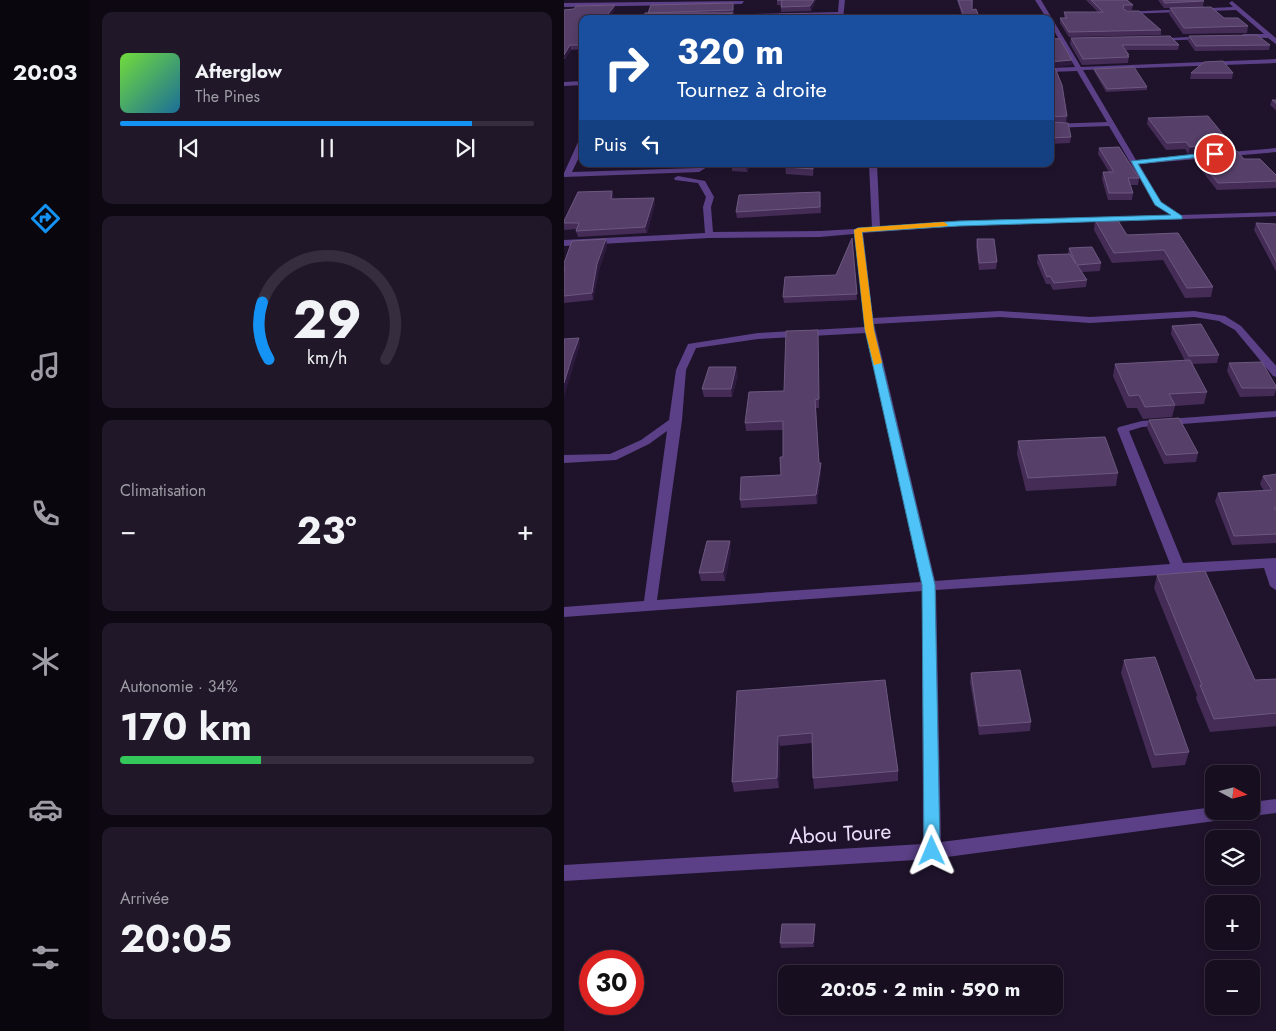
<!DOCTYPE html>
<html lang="fr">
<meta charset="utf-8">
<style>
:root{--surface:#170e20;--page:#201729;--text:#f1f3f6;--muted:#9e9ca5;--line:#362e3e;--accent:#1493f4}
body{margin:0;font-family:Jost,sans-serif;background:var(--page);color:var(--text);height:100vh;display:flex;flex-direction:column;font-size:19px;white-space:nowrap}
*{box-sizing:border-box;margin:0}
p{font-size:16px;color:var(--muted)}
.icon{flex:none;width:28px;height:28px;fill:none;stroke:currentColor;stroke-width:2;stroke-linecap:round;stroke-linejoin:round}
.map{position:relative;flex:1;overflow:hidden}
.side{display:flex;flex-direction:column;gap:12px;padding:12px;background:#0d0812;width:474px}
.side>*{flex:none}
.guide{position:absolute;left:15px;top:15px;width:475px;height:152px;border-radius:10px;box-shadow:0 2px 8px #0003,0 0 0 1px var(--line);background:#1a4fa0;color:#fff;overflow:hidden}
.needle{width:32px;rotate:97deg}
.controls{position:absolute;left:641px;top:765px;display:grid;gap:10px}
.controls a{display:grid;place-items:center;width:55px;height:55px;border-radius:10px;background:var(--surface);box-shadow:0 2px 8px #0003,0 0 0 1px var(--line);font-size:25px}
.speed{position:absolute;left:15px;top:950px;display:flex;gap:10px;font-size:25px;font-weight:700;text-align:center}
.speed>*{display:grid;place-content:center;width:65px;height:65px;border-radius:50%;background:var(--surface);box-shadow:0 2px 8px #0003,0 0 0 1px var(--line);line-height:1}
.speed .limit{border:8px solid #d22;background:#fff;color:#111}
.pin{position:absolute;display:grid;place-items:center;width:42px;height:42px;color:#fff;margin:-21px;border:2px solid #fff;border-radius:50%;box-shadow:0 1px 5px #0007}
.me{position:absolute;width:55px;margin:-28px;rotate:359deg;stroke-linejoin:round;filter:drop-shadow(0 0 4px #0008)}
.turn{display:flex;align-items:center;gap:18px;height:105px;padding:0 15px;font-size:22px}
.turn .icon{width:65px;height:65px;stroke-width:2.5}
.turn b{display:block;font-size:35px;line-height:42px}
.then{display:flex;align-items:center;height:48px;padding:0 15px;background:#0003;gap:10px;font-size:19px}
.big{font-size:38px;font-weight:700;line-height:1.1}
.side .widget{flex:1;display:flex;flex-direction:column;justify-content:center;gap:8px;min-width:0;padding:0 18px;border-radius:10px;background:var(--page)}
.side .dial{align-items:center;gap:0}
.dial svg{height:130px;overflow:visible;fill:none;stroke:var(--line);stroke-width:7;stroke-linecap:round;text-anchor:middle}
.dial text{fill:var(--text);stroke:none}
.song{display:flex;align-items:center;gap:15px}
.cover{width:60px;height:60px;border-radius:8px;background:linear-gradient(135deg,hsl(100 70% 55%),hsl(200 70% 35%))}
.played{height:5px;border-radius:2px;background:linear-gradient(90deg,var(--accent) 85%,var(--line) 85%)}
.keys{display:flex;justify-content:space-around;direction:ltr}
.heat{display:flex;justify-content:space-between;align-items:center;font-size:28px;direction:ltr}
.charge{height:8px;border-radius:4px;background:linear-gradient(90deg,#34c759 34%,var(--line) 0)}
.trip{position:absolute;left:214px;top:965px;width:285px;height:50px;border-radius:10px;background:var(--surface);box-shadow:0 2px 8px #0003,0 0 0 1px var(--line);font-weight:700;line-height:50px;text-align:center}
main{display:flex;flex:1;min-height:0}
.tab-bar{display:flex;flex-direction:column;width:90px;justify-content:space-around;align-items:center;background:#09060d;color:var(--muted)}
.tab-bar .icon{width:35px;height:35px}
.tab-bar .active{color:var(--accent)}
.tab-bar b{font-size:22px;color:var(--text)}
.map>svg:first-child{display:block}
</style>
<main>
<nav class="tab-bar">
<b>20:03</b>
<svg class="icon active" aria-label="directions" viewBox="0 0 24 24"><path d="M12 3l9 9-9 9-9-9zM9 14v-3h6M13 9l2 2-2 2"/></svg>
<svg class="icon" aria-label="music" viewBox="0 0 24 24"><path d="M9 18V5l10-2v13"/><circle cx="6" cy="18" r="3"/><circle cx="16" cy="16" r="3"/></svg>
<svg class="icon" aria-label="phone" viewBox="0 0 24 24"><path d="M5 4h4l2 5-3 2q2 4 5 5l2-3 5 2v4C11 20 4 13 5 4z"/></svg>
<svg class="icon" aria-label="climate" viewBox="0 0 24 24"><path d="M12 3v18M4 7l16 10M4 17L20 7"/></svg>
<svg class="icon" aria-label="car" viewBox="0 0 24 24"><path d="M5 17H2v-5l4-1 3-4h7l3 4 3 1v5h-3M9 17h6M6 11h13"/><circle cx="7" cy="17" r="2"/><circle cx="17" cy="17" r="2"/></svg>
<svg class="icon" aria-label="filters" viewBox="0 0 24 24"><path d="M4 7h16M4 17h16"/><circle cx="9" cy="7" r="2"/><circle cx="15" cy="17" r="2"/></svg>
</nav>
<section class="side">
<div class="widget">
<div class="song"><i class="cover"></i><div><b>Afterglow</b><p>The Pines</p></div></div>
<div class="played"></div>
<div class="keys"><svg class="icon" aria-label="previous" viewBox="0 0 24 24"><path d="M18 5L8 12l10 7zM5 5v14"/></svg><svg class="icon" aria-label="pause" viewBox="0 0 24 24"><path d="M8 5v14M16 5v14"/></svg><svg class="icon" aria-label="next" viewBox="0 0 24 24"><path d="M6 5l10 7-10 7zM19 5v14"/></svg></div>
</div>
<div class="widget dial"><svg viewBox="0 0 100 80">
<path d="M14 69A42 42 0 1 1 86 69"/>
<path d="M14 69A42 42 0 0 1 10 34" stroke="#1493f4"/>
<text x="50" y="56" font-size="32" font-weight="700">29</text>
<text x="50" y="72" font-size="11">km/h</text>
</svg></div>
<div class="widget"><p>Climatisation</p>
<div class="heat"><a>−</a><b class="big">23°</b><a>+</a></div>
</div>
<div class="widget"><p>Autonomie · 34%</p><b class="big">170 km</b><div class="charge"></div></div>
<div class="widget"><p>Arrivée</p><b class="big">20:05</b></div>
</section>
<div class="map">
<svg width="713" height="1031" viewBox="0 0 713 1031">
<rect width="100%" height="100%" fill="#1f132b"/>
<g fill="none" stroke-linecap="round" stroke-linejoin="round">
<!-- minor -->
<path fill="#5b4087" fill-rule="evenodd" d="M275,0H281L279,19H273L274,16L152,17L149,15L274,12Z
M471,0H477L517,67L713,59V63L519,70L572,160L713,148V152L575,164L597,202L616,215L713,212V216L395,226L299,233L309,318L436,311L526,317L630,311L661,316L677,326L713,367V377L709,376L671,330L655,321L630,317L526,323L436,317L310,324L371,581L606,564L553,429L555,427L578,421L713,411V417L578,427L565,431L619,563L713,558V591L706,586L700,568L372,590L377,842L650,807V811H688V802L713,799V813L688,816L681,812L679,816L673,818L368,859L0,881V865L359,844L358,591L0,617V607L80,601L103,431L85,444L52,460L0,463V455L46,454L77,440L105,420L112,370L124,344L194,333L301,327L290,234L256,237L145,238L0,246V240L141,233L139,207L142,197L134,183L111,180L110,178L114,176L141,181L150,197L147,207L149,232L256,231L308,228L305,164H313L316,227L395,222L606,215L590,203L545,126L486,128V124L543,122L513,71L486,72V68L511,67L486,24V19H483ZM302,333L357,582L93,600L118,420L122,370L132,348L194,339Z
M180,1L178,4L0,7V3Z
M668,1L713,39V45L704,38L677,37L679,34H700L672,10L562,14L559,12L669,7L665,3Z
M97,15L95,18H65L68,16Z
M643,36L641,39L591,41L588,39Z
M19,81V85L0,86V82Z
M19,138V149L8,172L133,168L139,164H148L135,172L0,177V173L15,140Z"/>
</g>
<!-- wall -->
<path fill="#442c57" d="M213,0H252L247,11L217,12V5H213Z
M393,0H409L408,10L416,19H399Z
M522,0H563L569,5L568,10H561L597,30V35L505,37L496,23V18H500V12H534Z
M594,0H638L640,1L639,6L660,18L684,26L683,33L619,34L605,14L606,8H600Z
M169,3L170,19H79L81,13Z
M51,5V9L44,19H19V49L7,50L1,59H0V10L10,9Z
M625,36L706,45L705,50L631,51L624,41Z
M507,38L615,45L614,50H562L565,55L564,63L518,65L506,44Z
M486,68L503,116L502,122H487L507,137L506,143L486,144Z
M530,69L583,87V90L542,92L530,71Z
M627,73H669L668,79H626Z
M708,100H713V111L706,105Z
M584,118L666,150L624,154L621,149L602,150L583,124Z
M535,148L575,178L574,185H566L569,193L568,200H544L538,179L539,172H545L534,154Z
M631,154L713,176V188L653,190L630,161Z
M168,164H188L183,172L168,171Z
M221,164H250L249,176L222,174Z
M333,164H370V165L333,167Z
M48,191L49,199L90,198L91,204L83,233L14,237L12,231L13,229L0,230V221Z
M256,192L257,213L173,218L172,212Z
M531,220L563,235L614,233L649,287L647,297L621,298L599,260L548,263L530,230Z
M692,223L713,224V273L690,230Z
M288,238L293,300L220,303L219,297L272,275Z
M42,239L43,246L35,270L29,300L0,303V263Z
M413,239L433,262L432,269L415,270L412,246Z
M505,248L537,263L536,271L518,272L523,280L522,287L489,290L486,284H482L473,263L474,255L504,254Z
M608,326L655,355L653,363L628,364L643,392L640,404L611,406L608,417L579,419L573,408H563L549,376L551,364L621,361L607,334Z
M254,338L255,408H252L255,463H257V471L253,504L177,508L176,500L217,475L219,457V430L182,431L181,423L220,391Z
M665,363L713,387L710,396L676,397L663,371Z
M174,375L168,397H140L138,389Z
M585,420L634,453L632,462L600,464L583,428Z
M454,441L554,473L552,486L462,491L453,454Z
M713,474V543L668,545L651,501L654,493L700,491L696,484L699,476Z
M167,550L161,581H137L135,573Z
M593,575L691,680L713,679V726L646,732L632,698L633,695L590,588Z
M560,660L625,752L621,765L588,768L557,673Z
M407,673L467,722L466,731L415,735L406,682Z
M173,691L334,771V781L250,789L249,778L248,743L216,746L215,788L170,792L168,782Z
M251,924V928L250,947L217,948L216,943Z"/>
<!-- shaded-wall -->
<path fill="#2d1a3e" d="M250,0H252L247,11L246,6Z
M51,5V9L44,19H40Z
M169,13L170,19H161L162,14Z
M6,45L7,50L1,59L0,55Z
M508,60V65L486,68V62Z
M667,144L666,150L624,154L626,147Z
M183,164H188L183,172L182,166Z
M249,164H250L249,176Z
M48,191L50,197L48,205L47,199Z
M90,198L91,204L83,233L81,227Z
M42,239L43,246L35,270L29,300L28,293L33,264Z
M15,338L16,345L0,397V383Z
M172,367L174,375L168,397L167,389Z
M257,463V471L253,504L252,495Z
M166,541L167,550L161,581L159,572Z
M214,736L216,746L215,788L213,778Z
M251,924V928L250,947L249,943Z"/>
<!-- building -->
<path fill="#563f69" stroke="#6d5880" d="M213,0H250L246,6L217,7L218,0Z
M394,0H408V10L412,9L416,19H401Z
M527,0H563L569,5H560L559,9L563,11H575L597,30L505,32L496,18H503L500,12H539Z
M599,0H638L640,1L601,3Z
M169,3V10L84,13L87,5Z
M51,5L40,19H19V45H6L0,55V10L10,9L12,6Z
M647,7L660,18H674L684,26L620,28L606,8Z
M81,13H169L162,14L161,19H79Z
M215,14H243L241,18L214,19Z
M693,35L706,45L632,46L625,36Z
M606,36L615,45H558L565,55H563L565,57L519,59L507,38Z
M486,38L496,39L508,60L486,62Z
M659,61L669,73H627L640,62Z
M570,67L583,87L543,89L530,69Z
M486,68H491L498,85L503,116L486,117Z
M708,100H713V104Z
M644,116L667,144L626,147L622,142L603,143L584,118Z
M486,122L504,123L507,137L486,138Z
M555,147L575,178H564L569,193H545L539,172H550L535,148Z
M673,151L680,159H696L713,176V181L654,183L631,154Z
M168,164H183L182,166L167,165Z
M221,164H249V169L221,167Z
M48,191L47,199L90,198L81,227L12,231L15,223H0V221L14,192Z
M256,192V207L172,212L175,195Z
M553,219L563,235L614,233L649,287L623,288L600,250L550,253L531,220Z
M692,223L713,224V263Z
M288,238L293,294L219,297L221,277L272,275Z
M42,239L33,264L28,293L0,296V274L1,267L0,268V263L8,241Z
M413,239H430L433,262L415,263Z
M528,247L537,263L513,265L523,280L490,283L486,276L483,277L474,255L506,254L512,264L505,248Z
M637,324L655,355L625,356L608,326Z
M254,330L255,399L251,400L255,463H257L252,495L176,500L177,477L217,475L216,457H219V421L181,423L185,392L220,391L222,331Z
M15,338L8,357L0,383V339Z
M626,360L643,392L605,394L611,405L581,407L575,395L565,396L551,364Z
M698,362L713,388H678L665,363Z
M145,367H172L167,389H138Z
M615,418L634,453L602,455L585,420Z
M541,437L554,473L464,478L454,441Z
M713,474V508H710L713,512V534L670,536L654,493L708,490L699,476Z
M143,541H166L159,572L135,573Z
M641,571L691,680L713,679V713L650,719L636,685H638L593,575Z
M591,657L625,752L591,755L560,660Z
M456,670L467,722L415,726L407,673Z
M321,680L334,771L249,778L248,733L214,736L213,778L168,782L173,691Z
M218,924H251L249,943H216Z"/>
<!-- route -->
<path fill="#4fc3f7" stroke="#337fa1" d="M651,152L653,155L574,164L597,202L618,216V219H615L395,226L298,232L310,330L371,585L376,851L374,856L368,858L362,856L360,851L358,585L301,330L290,230L294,228L395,221L607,215L591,205L567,161Z"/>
<!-- slow -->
<path fill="#f59e0b" d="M380,222L384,225L383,226L298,232L310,330L318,363L310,365L301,330L290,230L294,228Z"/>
<g text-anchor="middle" stroke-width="5" stroke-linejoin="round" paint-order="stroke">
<!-- near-street labels -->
<g font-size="21" fill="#ecdefd" stroke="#1f132b">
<text transform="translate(276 834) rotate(-3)" y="7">Abou Toure</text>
</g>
</g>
</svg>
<div class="controls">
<a><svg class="needle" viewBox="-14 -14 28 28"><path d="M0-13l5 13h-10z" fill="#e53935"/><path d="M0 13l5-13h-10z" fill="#9e9ca5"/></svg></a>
<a><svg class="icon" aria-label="layers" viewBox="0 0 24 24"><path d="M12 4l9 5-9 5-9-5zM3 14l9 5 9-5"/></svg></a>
<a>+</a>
<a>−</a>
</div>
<div class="speed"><div class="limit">30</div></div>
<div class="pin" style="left:651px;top:154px;background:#d93025"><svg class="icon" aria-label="arrive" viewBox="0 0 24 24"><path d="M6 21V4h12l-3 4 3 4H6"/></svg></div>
<svg class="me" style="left:368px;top:851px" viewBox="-20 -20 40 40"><path d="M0-17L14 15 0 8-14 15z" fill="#4fc3f7" stroke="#fff" stroke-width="4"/></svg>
<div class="trip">20:05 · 2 min · 590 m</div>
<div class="guide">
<div class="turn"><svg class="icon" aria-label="right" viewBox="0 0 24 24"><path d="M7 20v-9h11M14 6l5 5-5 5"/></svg><div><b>320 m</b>Tournez à droite</div></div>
<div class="then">Puis<svg class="icon" aria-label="left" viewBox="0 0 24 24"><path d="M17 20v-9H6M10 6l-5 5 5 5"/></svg></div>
</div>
</div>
</main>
